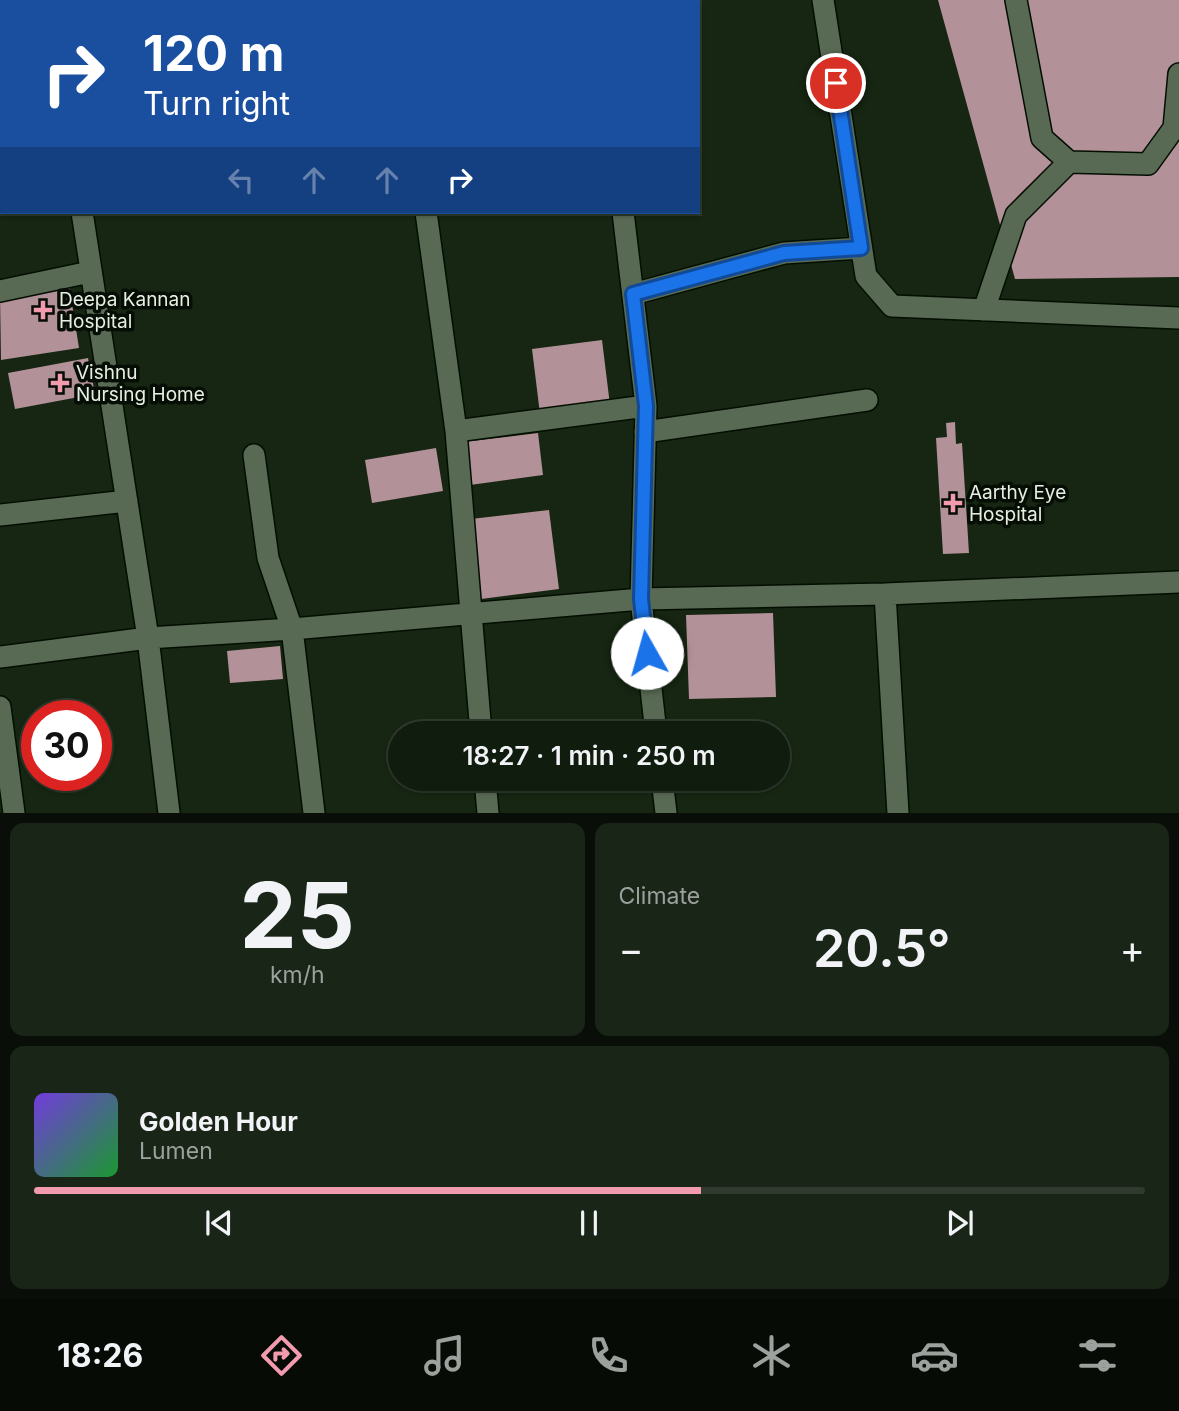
<!DOCTYPE html>
<meta charset="utf-8">
<style>
:root{--surface:#101c0e;--page:#192517;--text:#f1f3f6;--muted:#9ca19e;--line:#303a2e;--accent:#f29aae}
body{margin:0;font-family:Inter,sans-serif;background:var(--page);color:var(--text);height:100vh;display:flex;flex-direction:column;font-size:26px;white-space:nowrap}
*{box-sizing:border-box;margin:0}
p{font-size:23px;color:var(--muted)}
.icon{flex:none;width:38px;height:38px;fill:none;stroke:currentColor;stroke-width:2;stroke-linecap:round;stroke-linejoin:round}
.map{position:relative;height:813px;overflow:hidden}
.sheet{display:flex;flex-direction:column;gap:10px;padding:10px;background:#090f08;flex:1}
.sheet>*{flex:none}
.guide{position:absolute;left:0px;top:0px;width:700px;height:214px;box-shadow:0 2px 5px #0004,0 0 0 2px var(--line);background:#1a4fa0;color:#fff;overflow:hidden}
.speed{position:absolute;left:21px;top:700px;display:flex;gap:14px;font-size:35px;font-weight:700;text-align:center}
.speed>*{display:grid;place-content:center;width:91px;height:91px;border-radius:50%;background:var(--surface);box-shadow:0 2px 5px #0004,0 0 0 2px var(--line);line-height:1}
.speed .limit{border:10px solid #d22;background:#fff;color:#111}
.pin{position:absolute;display:grid;place-items:center;width:60px;height:60px;color:#fff;margin:-30px;border:4px solid #fff;border-radius:50%;box-shadow:0 2px 7px #0007}
.me{position:absolute;width:77px;margin:-38px;rotate:353deg;stroke-linejoin:round;filter:drop-shadow(0 0 5px #0008)}
.turn{display:flex;align-items:center;gap:24px;height:147px;padding:0 28px;font-size:32px}
.turn .icon{width:91px;height:91px;stroke-width:2.5}
.turn b{display:block;font-size:49px;line-height:60px}
.lanes{display:flex;align-items:center;height:66px;padding:0 28px;background:#0003;justify-content:center;gap:35px;direction:ltr}
.lanes .off{opacity:.35}
.big{font-size:52px;font-weight:600;line-height:1.1}
.sheet .card{flex:1;display:flex;flex-direction:column;justify-content:center;gap:10px;min-width:0;padding:0 24px;border-radius:14px;background:var(--page)}
.sheet .dial{align-items:center;gap:0}
.dial b{font-size:91px;line-height:1}
.song{display:flex;align-items:center;gap:21px}
.cover{width:84px;height:84px;border-radius:10px;background:linear-gradient(135deg,hsl(260 70% 55%),hsl(130 70% 35%))}
.played{height:7px;border-radius:4px;background:linear-gradient(90deg,var(--accent) 60%,var(--line) 60%)}
.keys{display:flex;justify-content:space-around;direction:ltr}
.heat{display:flex;justify-content:space-between;align-items:center;font-size:38px;direction:ltr}
.sheet .tiles{flex:1;display:grid;gap:10px;grid-template-columns:1fr 1fr}
.card:last-child{grid-column:span 2}
.trip{position:absolute;left:388px;top:721px;width:402px;height:70px;border-radius:35px;background:var(--surface);box-shadow:0 2px 5px #0004,0 0 0 2px var(--line);font-weight:600;line-height:70px;text-align:center}
.tab-bar{display:flex;height:112px;justify-content:space-around;align-items:center;background:#060b06;color:var(--muted)}
.tab-bar .icon{width:49px;height:49px}
.tab-bar .current{color:var(--accent)}
.tab-bar b{font-size:32px;color:var(--text)}
.map>svg:first-child{display:block}
</style>
<div class="map">
<svg width="1179" height="813" viewBox="0 0 1179 813">
<rect width="100%" height="100%" fill="#162612"/>
<!-- building -->
<path fill="#b39198" d="M938,0H1179V277L1015,279Z
M69,285L79,348L1,360L0,295Z
M602,340L610,405L540,414L532,349Z
M88,358L95,394L15,409L8,373Z
M955,422L956,444L962,443L969,553L943,554L936,438L947,437L946,423Z
M538,433L543,475L470,485L464,442Z
M436,448L443,491L372,503L365,460Z
M549,510L559,589L481,599L471,519Z
M773,613L776,697L689,699L686,615Z
M280,646L283,679L230,683L227,651Z"/>
<g fill="none" stroke-linecap="round" stroke-linejoin="round">
<defs>
<path id="minor" d="M598,0V2
M823,0L866,276L892,306L1179,318
M1016,0L1042,138L1069,162L1148,164L1174,128L1179,74
M82,212L148,638L169,813
M426,212L456,431L481,733
M623,212L646,406L641,599L656,733
M0,291L90,272
M633,294L784,253L861,248
M984,310L1016,215L1069,162
M456,431L646,406
M645,432L867,400
M254,455L268,558L292,629L314,813
M0,515L127,501
M885,594L898,813
M0,657L148,638L292,629L641,599L885,594L1179,582
M0,707L14,813
M485,779L488,813
M662,779L666,813"/>
<path id="major" d="M49,0V2
M92,0L93,2
M380,2L390,0
M521,2L528,0"/>
</defs>
<!-- minor casing -->
<use href="#minor" stroke="#030e01" stroke-width="24"/>
<!-- major casing -->
<use href="#major" stroke="#030e01" stroke-width="24"/>
<!-- minor -->
<use href="#minor" stroke="#596a54" stroke-width="21"/>
<!-- major -->
<use href="#major" stroke="#679759" stroke-width="21"/>
</g>
<g fill="none" stroke-linecap="round" stroke-linejoin="round">
<defs>
<path id="route" d="M647,653L641,599L646,406L633,294L784,253L861,248L836,83"/>
</defs>
<!-- route casing -->
<use href="#route" stroke="#114b97" stroke-width="18"/>
<!-- route -->
<use href="#route" stroke="#1a73e8" stroke-width="12"/>
</g>
<!-- markers -->
<g fill="#f29aae" stroke="#060d05" stroke-width="2.5">
<path d="M39.5 299.5h7v7h7v7h-7v7h-7v-7h-7v-7h7z"/>
<path d="M56.5 372.5h7v7h7v7h-7v7h-7v-7h-7v-7h7z"/>
<path d="M949.5 492.5h7v7h7v7h-7v7h-7v-7h-7v-7h7z"/>
</g>
<g text-anchor="middle" stroke-width="7" stroke-linejoin="round" paint-order="stroke">
<!-- poi labels -->
<g font-size="19" fill="#e5efe2" stroke="#060d05" text-anchor="start">
<text x="59" y="306">Deepa Kannan<tspan x="59" dy="22">Hospital</tspan></text>
<text x="76" y="379">Vishnu<tspan x="76" dy="22">Nursing Home</tspan></text>
<text x="969" y="499">Aarthy Eye<tspan x="969" dy="22">Hospital</tspan></text>
</g>
</g>
</svg>
<div class="speed"><div class="limit">30</div></div>
<div class="pin" style="left:836px;top:83px;background:#d93025"><svg class="icon" aria-label="arrive" viewBox="0 0 24 24"><path d="M6 21V4h12l-3 4 3 4H6"/></svg></div>
<svg class="me" style="left:647px;top:653px" viewBox="-20 -20 40 40"><circle r="19" fill="#fff"/><path d="M0-13L10 11 0 6-10 11z" fill="#1a73e8"/></svg>
<div class="trip">18:27 · 1 min · 250 m</div>
<div class="guide">
<div class="turn"><svg class="icon" aria-label="right" viewBox="0 0 24 24"><path d="M7 20v-9h11M14 6l5 5-5 5"/></svg><div><b>120 m</b>Turn right</div></div>
<div class="lanes"><svg class="icon off" aria-label="left" viewBox="0 0 24 24"><path d="M17 20v-9H6M10 6l-5 5 5 5"/></svg><svg class="icon off" aria-label="ahead" viewBox="0 0 24 24"><path d="M12 20V5M6 11l6-6 6 6"/></svg><svg class="icon off" aria-label="ahead" viewBox="0 0 24 24"><path d="M12 20V5M6 11l6-6 6 6"/></svg><svg class="icon" aria-label="right" viewBox="0 0 24 24"><path d="M7 20v-9h11M14 6l5 5-5 5"/></svg></div>
</div>
</div>
<section class="sheet">
<div class="tiles">
<div class="card dial"><b>25</b><p>km/h</p></div>
<div class="card"><p>Climate</p>
<div class="heat"><a>−</a><b class="big">20.5°</b><a>+</a></div>
</div>
<div class="card">
<div class="song"><i class="cover"></i><div><b>Golden Hour</b><p>Lumen</p></div></div>
<div class="played"></div>
<div class="keys"><svg class="icon" aria-label="previous" viewBox="0 0 24 24"><path d="M18 5L8 12l10 7zM5 5v14"/></svg><svg class="icon" aria-label="pause" viewBox="0 0 24 24"><path d="M8 5v14M16 5v14"/></svg><svg class="icon" aria-label="next" viewBox="0 0 24 24"><path d="M6 5l10 7-10 7zM19 5v14"/></svg></div>
</div>
</div>
</section>
<nav class="tab-bar">
<b>18:26</b>
<svg class="icon current" aria-label="directions" viewBox="0 0 24 24"><path d="M12 3l9 9-9 9-9-9zM9 14v-3h6M13 9l2 2-2 2"/></svg>
<svg class="icon" aria-label="music" viewBox="0 0 24 24"><path d="M9 18V5l10-2v13"/><circle cx="6" cy="18" r="3"/><circle cx="16" cy="16" r="3"/></svg>
<svg class="icon" aria-label="phone" viewBox="0 0 24 24"><path d="M5 4h4l2 5-3 2q2 4 5 5l2-3 5 2v4C11 20 4 13 5 4z"/></svg>
<svg class="icon" aria-label="climate" viewBox="0 0 24 24"><path d="M12 3v18M4 7l16 10M4 17L20 7"/></svg>
<svg class="icon" aria-label="car" viewBox="0 0 24 24"><path d="M5 17H2v-5l4-1 3-4h7l3 4 3 1v5h-3M9 17h6M6 11h13"/><circle cx="7" cy="17" r="2"/><circle cx="17" cy="17" r="2"/></svg>
<svg class="icon" aria-label="filters" viewBox="0 0 24 24"><path d="M4 7h16M4 17h16"/><circle cx="9" cy="7" r="2"/><circle cx="15" cy="17" r="2"/></svg>
</nav>
